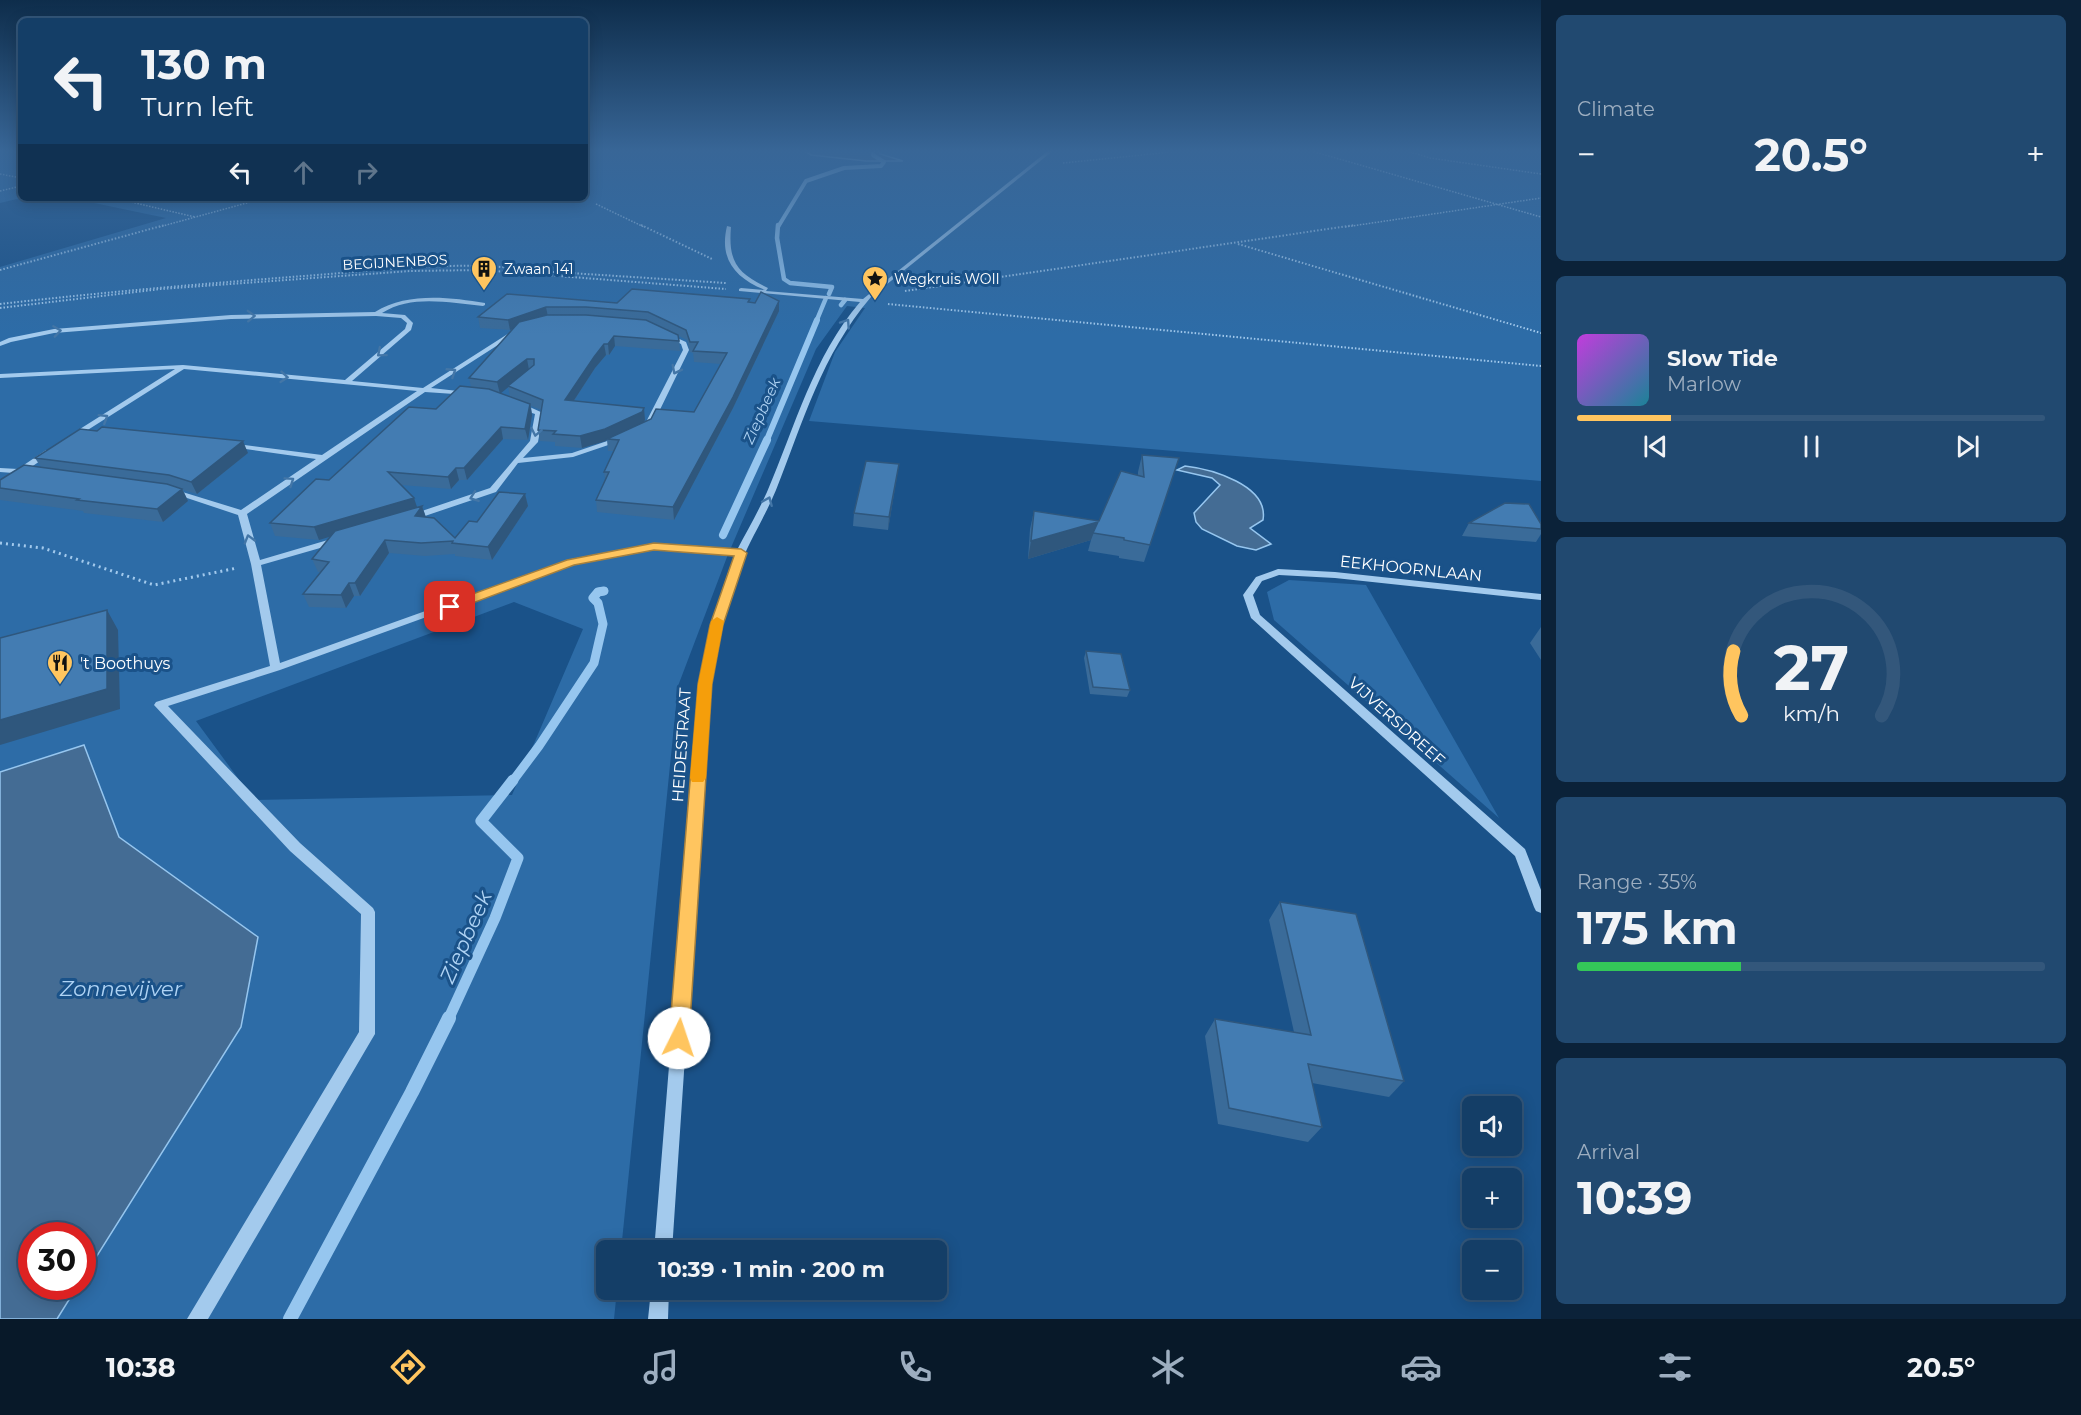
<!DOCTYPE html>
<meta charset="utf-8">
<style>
:root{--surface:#143e67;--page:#214970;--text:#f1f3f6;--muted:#9daec0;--line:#33577b;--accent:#ffc55f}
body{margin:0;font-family:Montserrat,sans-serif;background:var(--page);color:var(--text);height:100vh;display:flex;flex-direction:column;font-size:22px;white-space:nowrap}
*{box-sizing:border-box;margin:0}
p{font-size:20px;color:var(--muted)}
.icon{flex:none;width:33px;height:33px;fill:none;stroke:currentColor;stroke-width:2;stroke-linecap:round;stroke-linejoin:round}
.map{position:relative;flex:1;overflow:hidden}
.drawer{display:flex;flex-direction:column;gap:15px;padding:15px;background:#0b2239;width:540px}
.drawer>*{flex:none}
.banner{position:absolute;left:18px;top:18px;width:570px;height:183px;border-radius:9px;box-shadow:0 3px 15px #0003,0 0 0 2px var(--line);background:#143e67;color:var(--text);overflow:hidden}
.controls{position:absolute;left:1462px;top:1096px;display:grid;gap:12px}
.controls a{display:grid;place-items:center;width:60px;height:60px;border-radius:9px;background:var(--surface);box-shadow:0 3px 15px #0003,0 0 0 2px var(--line);font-size:30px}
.speed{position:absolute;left:18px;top:1222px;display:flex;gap:12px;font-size:30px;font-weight:700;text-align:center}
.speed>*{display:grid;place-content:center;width:78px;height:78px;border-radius:50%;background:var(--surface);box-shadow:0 3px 15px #0003,0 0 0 2px var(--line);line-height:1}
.speed .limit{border:9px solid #d22;background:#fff;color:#111}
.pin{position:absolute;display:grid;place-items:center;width:51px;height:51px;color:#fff;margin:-26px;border-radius:12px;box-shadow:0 3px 9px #0006}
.me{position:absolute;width:66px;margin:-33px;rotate:4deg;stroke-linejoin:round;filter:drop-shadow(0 0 4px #0008)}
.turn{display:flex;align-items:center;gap:21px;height:126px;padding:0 24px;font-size:27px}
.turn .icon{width:78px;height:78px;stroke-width:2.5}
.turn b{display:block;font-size:42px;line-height:51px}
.lanes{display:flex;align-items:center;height:57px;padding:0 24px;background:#0003;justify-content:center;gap:30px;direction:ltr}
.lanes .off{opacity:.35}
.big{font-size:45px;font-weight:700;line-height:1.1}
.drawer .card{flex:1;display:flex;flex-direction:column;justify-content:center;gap:9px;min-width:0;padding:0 21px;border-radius:9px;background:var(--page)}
.drawer .dial{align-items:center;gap:0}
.dial svg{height:156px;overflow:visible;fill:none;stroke:var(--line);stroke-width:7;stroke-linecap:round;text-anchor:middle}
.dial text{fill:var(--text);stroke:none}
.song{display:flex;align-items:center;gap:18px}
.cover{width:72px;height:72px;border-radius:9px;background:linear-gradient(135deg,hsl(290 70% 55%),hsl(190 70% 35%))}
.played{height:6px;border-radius:3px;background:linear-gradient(90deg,var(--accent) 20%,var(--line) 20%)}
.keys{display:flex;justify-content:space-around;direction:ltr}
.heat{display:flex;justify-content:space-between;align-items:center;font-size:33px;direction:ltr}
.charge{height:9px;border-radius:4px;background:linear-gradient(90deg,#34c759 35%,var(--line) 0)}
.trip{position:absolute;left:596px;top:1240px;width:351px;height:60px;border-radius:9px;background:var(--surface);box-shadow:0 3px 15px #0003,0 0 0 2px var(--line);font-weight:700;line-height:60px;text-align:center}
.tabs{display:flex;height:96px;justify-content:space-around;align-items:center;background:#081929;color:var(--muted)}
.tabs .icon{width:42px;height:42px}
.tabs .current{color:var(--accent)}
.tabs b{font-size:27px;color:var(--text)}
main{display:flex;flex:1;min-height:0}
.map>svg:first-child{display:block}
</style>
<main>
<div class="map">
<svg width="1541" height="1319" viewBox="0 0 1541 1319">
<rect width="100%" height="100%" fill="#1a5289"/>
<!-- green -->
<path fill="#2d6ca7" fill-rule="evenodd" d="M0,150H21V198L0,203Z
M585,150H803L811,155L866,161H901L880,154L878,150H1541V481L809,421L835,352L865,308L847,306L816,349L727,557L678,686L621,1251H606V1290H617L614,1319H57L77,1287H82L83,1278L241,1027L258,937L119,837L84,745L0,772V267L166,218L70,198H585ZM514,602L583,629L512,795L254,800L196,721Z
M1289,580L1366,585L1499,818L1274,620L1267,592Z"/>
<!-- water -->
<path fill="#446c94" stroke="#96c6ef" stroke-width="1.5" d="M803,150H878L880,154L903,161H866L811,155Z
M1185,466C1211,469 1269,485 1263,520L1250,528L1271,544L1256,550L1237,546L1202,529L1196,522L1194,513L1220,485L1212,478L1177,470Z
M84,745L119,837L258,937L241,1027L83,1278L82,1236H32V1287H77L57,1319H0V772Z"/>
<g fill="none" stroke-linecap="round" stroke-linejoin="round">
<!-- stream-far6 -->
<path stroke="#96c6ef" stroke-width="4" d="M778,227L806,181L844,168L881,166L884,162L873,155V150"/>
<!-- stream-far5 -->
<path stroke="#96c6ef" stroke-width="4.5" d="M778,225L777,238L784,279L790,283L832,287L829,294
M841,305L845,300
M816,322L826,298"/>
<!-- stream-far4 -->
<path stroke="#96c6ef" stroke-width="6" d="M766,442L817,320"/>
<!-- stream-far3 -->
<path stroke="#96c6ef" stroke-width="8" d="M723,535L767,440
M598,592L604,591"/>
<!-- stream-far2 -->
<path stroke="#96c6ef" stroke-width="9" d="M512,782L539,746L594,663L603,624L598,603L593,598L598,592L604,591"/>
<!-- stream-far1 -->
<path stroke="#96c6ef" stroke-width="11" d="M448,1020L495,918L518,858L481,821L513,780"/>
<!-- stream -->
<path stroke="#96c6ef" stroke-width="14" d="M290,1319L412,1092L449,1018"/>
<!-- path-far2 -->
<path stroke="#a3caed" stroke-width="1.5" stroke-dasharray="1.5 1.5" stroke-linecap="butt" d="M1308,150L1541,217
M1415,150L1411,152L1430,158L1541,174
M1063,163L1191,150
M0,174L21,178
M0,191L21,186
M114,198L195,217
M596,204L644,227
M159,227L265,198
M1345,227L1541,198"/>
<!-- path-far1 -->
<path stroke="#a3caed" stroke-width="2" stroke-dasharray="1.5 2" stroke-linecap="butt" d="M641,225L712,259
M1238,244L1541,333
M0,270L165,225
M539,271L726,283
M905,291L1355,225
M0,304C105,292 211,283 317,275C392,269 464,260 539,271
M888,304L1541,366
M0,308L161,289L410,271L481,270L726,289"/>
<!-- path -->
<path stroke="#a3caed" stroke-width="3" stroke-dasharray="2 4" stroke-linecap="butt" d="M0,543L43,548L154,585L237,568"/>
<!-- minor -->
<path fill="#a3caed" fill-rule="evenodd" d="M1049,150H1054L871,297C821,356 804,420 776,490C765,517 749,541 739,568C724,605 717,645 710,684L672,1251H654L700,684C708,640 717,597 735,555L654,550L573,564L280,670L168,706L300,843L373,908L375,912V1034L372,1039L208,1319H187L359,1032L361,914L290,851L154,705L156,702L270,666L251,564L238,515L169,492L173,490H176L241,510L316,459L232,447H229V443L322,455L417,391L184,369L75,438L71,436L72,434L175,369L0,378V374L183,365L345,380L405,329L407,323L401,318L376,316L231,319L54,333L11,342L0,346V342L9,338L54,329L231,315L375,312C407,292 449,297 485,303V305L483,306C450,303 412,294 382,313L405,315L413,323L411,330L352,381L423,388L514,330H518V332L431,388L467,392L471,394L469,395L425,392L247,514L260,560L338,537L342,540L341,542L261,565L280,663L571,559L654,544L737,550C747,531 758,512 767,492C795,427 813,357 860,302L739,291V289L741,288L765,290C735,278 719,259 727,226L731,227C728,262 737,273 768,288L766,291L863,299Z
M666,333L686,342L689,350L654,422L650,424L646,422L683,350L681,344L664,336L663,335Z
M517,404H523L543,413L538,442L523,458L572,453L616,438L623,440L573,457L518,463L496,492L416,519H410V515L490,488L530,441L535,414L517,408Z
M46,450H52L53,452L27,470V474L0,472V468L18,469Z
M1278,569L1335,572L1541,594V600L1335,578L1279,575L1262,581L1253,595L1260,615L1525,849L1541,890V913L1536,911L1534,907L1515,856L1251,618L1243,595L1256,577Z
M651,1290H669L668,1319H648Z"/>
</g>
<!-- wall -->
<path fill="#3a6b99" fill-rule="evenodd" d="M507,294L617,303H755L779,301V311L733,408L674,520L597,512L596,500L605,479L604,472L614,451H608L607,440L582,448L555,446V442L540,441L538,430L541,410L531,406L532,415L528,440L503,439L467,480H459L451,489L401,485L417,507L422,506L426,517L455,538L477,522L525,494L528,506L492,560L455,556V554L425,556L389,553L360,596H354L346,608L309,607L303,594L321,572H318L312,559L331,536L319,540L275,536L270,523L329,480L471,387L469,378L513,329L510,330L480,328L478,317ZM679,336L687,340L690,352L693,353L694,362L721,364L694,412L644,422L645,420L574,401L595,368L606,355H609L615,346L680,351ZM508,387L510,397L500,393Z
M248,453L197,494L183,490L188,501L163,522L84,513L83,511L0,500V480L41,467L35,458Z
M1142,455L1179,458L1144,562L1119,558V556L1088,551L1091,540L1028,559L1030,529L1034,511L1099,521L1138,475V472Z
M897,476L888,530L853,526L854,513Z
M1469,523L1541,529V534L1536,542L1462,536Z
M1541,627V660L1530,643Z
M1086,651L1130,690L1127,697L1090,694L1084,658Z
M1280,902L1404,1081L1389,1097L1312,1083L1322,1127L1308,1142L1218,1124L1205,1036L1215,1019L1294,1032L1269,920Z"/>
<!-- shaded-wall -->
<path fill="#2f577d" d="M779,301V311L733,408L674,520L673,507Z
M546,307L548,317L510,330L508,320Z
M614,336L615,346L609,355L608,344Z
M604,344L606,355L595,368L567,411L565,400L594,357Z
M527,359L529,370L500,394L497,382Z
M530,404L532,415L528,440L525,429Z
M644,408L645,420L643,423L607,439L606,441L582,448L580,436Z
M501,427L503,439L467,480L464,468Z
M243,441L248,453L197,494L191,482Z
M899,464L888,530L889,517Z
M456,468L459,480L451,489L448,477Z
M182,489L188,501L163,522L157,509Z
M525,494L528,506L492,560L488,547Z
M414,498L418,510L319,540L314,527Z
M422,506L426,518L415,516Z
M1098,522L1091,540L1028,559L1031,541Z
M385,540L389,553L360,596L355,583Z
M349,583L354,596L346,608L341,595Z
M107,610L118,630L120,709L0,745V720Z"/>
<!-- building -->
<path fill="#437cb2" stroke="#2f577d" stroke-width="1.5" d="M632,289L750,299L748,302L755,303L761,292L779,301L733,397L673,507L596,500L609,472H604L619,440L607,439L651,419L656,409L694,412L727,353L693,351L698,342H690L686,330L648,312L586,307H546L508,320L478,317L507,294L617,303Z
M547,315H586L646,320L678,335L679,341L614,336L608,344H604L594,357L565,400L644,408L642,412L605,429L580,436L553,434L556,431L538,430L543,400L508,386L534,365V359H527L497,382L469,378L519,322Z
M460,386L489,389L530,404L525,429L501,427L464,468H456L448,477L388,472L414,498L314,527L270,523L316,479L329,480L409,407L436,409Z
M102,427L243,441L191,482L169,475L35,458L80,429L97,431Z
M1142,455L1179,458L1150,545L1124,540V538L1093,533L1098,522L1031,541L1034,511L1099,521L1121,471L1144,477Z
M866,461L899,464L889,517L854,513Z
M24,465L167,484L182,489L157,509L77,500L79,499L0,488V480Z
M499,492L525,494L488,547L452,543L453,541L421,543L385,540L355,583H349L341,595L303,594L329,562L312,559L335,531L422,506L415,516L434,518L455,538L469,521L477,522Z
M1505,503L1529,504L1541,524V529L1469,523Z
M107,610V689L0,720V638Z
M1086,651L1121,654L1130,690L1093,687Z
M1280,902L1356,914L1404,1081L1308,1064L1322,1127L1229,1108L1215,1019L1311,1035Z"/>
<!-- one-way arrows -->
<defs><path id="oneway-chevron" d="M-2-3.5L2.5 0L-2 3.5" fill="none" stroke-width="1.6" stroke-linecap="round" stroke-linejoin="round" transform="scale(1.5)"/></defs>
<g stroke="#4376a7">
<use href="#oneway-chevron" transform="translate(251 316) rotate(-2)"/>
<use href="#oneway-chevron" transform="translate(846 323) rotate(-56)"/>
<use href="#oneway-chevron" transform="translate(57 331) rotate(-8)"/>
<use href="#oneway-chevron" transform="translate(381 353) rotate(140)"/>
<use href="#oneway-chevron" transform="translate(676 370) rotate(117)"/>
<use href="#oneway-chevron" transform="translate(452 372) rotate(-33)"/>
<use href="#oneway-chevron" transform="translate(284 377) rotate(5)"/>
<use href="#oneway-chevron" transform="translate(104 418) rotate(-32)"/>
<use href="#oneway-chevron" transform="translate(536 432) rotate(101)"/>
<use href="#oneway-chevron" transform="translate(290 481) rotate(-34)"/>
<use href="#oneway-chevron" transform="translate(474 497) rotate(160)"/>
<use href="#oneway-chevron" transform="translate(768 501) rotate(-67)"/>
<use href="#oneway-chevron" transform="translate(249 539) rotate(-106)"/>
</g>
<!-- sky -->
<linearGradient id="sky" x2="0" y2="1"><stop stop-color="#0e2d4b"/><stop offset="0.45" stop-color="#386697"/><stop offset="1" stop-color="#386697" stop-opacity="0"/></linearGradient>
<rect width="1541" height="335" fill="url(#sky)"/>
<!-- route -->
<path fill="#ffc55f" stroke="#a6803e" stroke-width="1.5" d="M654,543L741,549L747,553L723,625L712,684L689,1038L686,1045L679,1048L671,1045L669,1038L698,684L710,625L734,556L654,550L574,565L454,610H445L443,607L445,604L567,560Z"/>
<!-- slow -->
<path fill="#f59e0b" d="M717,617L724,621L712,684L706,778L703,782H692L690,778L698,684L711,621Z"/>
<!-- icons -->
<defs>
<symbol id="building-pin" viewBox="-11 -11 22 30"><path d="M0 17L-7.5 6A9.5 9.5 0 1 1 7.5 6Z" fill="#ffc55f" stroke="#1a5289"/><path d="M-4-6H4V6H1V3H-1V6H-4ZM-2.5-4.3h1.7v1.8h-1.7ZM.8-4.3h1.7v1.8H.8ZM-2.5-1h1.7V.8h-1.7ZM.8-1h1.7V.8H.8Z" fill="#111"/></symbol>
<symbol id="sight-pin" viewBox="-11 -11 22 30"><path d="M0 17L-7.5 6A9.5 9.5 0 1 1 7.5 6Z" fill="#ffc55f" stroke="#1a5289"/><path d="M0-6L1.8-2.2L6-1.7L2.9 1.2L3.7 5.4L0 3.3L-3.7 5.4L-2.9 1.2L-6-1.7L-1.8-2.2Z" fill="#111"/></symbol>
<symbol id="restaurant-pin" viewBox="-11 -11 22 30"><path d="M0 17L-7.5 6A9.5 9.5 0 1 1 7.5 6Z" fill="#ffc55f" stroke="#1a5289"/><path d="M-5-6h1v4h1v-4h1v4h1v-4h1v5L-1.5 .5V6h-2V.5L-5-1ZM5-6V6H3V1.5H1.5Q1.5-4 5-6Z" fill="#111"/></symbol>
</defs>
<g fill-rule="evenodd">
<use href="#building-pin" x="469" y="254" width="30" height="40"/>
<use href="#sight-pin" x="860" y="264" width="30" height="40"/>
<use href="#restaurant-pin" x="45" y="648" width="30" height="40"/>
</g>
<g text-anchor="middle" stroke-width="6" stroke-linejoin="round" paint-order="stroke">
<!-- far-street labels -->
<g font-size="14" fill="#fff" stroke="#1a5289">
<text transform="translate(395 262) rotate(-3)" y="5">BEGIJNENBOS</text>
</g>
<!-- far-poi labels -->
<g font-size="14" fill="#fff" stroke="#1a5289" text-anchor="start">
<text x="504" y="274">Zwaan 141</text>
<text x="894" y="284">Wegkruis WOII</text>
</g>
<!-- far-water labels -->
<g font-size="15" font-style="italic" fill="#afd3f4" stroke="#1a5289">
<text transform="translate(762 411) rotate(-66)" y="5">Ziepbeek</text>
</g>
<!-- street labels -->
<g font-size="16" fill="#fff" stroke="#1a5289">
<text transform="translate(1411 568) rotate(6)" y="6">EEKHOORNLAAN</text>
<text transform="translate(1397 721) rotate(42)" y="6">VIJVERSDREEF</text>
<text transform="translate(681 745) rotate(-86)" y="6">HEIDESTRAAT</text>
</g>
<!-- poi labels -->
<g font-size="16" fill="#fff" stroke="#1a5289" text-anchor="start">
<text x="80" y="669">'t Boothuys</text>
</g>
<!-- near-water labels -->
<g font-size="21" font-style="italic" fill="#afd3f4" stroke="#1a5289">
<text transform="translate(466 937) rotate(-66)" y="7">Ziepbeek</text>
<text x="121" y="996">Zonnevijver</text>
</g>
</g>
</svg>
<div class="controls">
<a><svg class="icon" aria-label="sound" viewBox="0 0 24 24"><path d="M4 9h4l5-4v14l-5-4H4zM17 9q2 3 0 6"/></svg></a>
<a>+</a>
<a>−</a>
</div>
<div class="speed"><div class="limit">30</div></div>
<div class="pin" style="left:450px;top:607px;background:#d93025"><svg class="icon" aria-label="arrive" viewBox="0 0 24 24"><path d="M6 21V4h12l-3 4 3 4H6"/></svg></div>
<svg class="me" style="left:679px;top:1038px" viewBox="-20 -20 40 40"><circle r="19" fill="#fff"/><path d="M0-13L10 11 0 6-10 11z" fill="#ffc55f"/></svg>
<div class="trip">10:39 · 1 min · 200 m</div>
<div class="banner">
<div class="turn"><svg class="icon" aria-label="left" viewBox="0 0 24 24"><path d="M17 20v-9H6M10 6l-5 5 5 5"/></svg><div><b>130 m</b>Turn left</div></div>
<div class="lanes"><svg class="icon" aria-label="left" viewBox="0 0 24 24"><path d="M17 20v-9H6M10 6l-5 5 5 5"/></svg><svg class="icon off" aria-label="ahead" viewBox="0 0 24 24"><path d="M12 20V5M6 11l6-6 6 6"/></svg><svg class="icon off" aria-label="right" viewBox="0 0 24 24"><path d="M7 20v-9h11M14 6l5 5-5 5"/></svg></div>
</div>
</div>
<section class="drawer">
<div class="card"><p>Climate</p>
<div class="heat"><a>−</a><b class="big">20.5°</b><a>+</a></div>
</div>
<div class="card">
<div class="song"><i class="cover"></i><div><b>Slow Tide</b><p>Marlow</p></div></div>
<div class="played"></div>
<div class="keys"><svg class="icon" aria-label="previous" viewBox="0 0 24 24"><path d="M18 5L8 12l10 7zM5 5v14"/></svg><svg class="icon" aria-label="pause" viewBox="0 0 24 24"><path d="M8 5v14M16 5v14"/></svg><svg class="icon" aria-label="next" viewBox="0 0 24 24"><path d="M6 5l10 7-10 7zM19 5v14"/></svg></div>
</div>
<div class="card dial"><svg viewBox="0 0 100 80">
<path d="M14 69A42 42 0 1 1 86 69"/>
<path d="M14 69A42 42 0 0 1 10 36" stroke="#ffc55f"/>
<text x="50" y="56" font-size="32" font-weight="700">27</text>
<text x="50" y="72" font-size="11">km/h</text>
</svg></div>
<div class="card"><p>Range · 35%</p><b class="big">175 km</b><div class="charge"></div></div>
<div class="card"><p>Arrival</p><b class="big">10:39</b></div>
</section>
</main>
<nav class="tabs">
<b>10:38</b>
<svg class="icon current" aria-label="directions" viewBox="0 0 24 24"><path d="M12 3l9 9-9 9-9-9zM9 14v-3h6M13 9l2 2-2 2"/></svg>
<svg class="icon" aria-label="music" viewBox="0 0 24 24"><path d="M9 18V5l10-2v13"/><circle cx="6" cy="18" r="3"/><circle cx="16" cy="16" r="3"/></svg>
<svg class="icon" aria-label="phone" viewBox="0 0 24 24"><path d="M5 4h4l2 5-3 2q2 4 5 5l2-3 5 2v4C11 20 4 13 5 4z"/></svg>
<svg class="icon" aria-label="climate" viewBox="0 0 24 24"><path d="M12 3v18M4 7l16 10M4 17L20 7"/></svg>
<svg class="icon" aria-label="car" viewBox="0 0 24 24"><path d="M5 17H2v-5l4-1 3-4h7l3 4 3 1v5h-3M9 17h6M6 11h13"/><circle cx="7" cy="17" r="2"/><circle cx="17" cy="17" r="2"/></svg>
<svg class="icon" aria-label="filters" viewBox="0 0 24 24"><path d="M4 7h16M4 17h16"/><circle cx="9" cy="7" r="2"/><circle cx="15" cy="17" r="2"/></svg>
<b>20.5°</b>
</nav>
